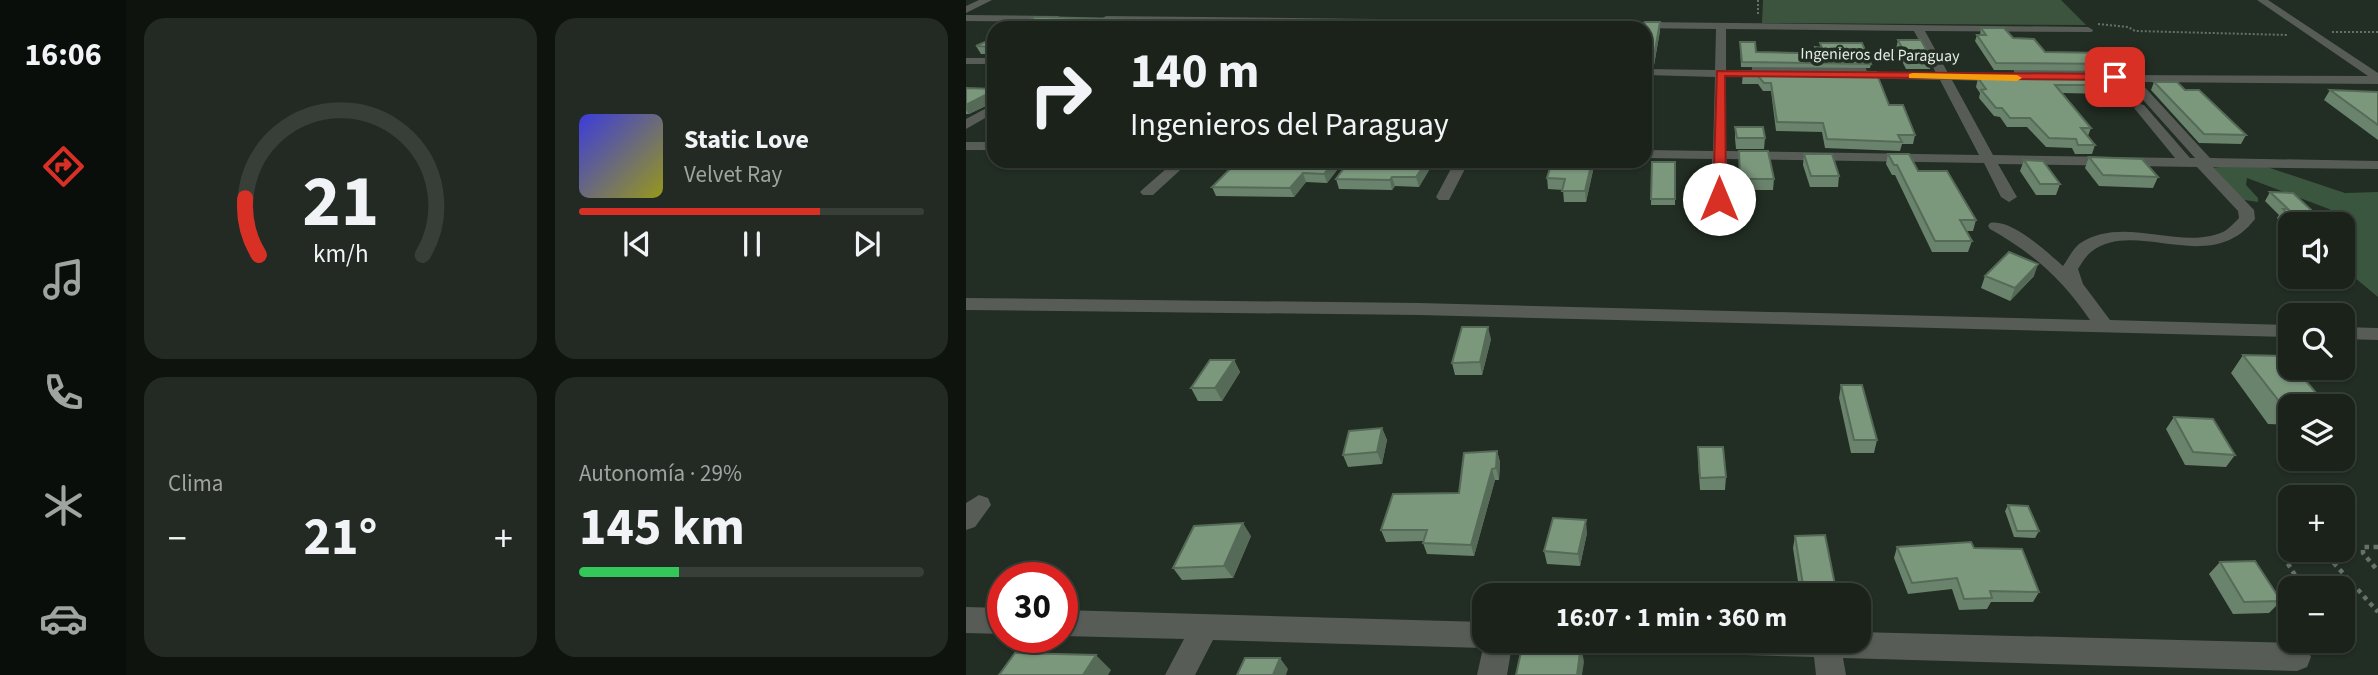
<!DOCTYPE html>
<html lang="es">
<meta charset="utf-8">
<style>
:root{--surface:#1a221a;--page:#232a23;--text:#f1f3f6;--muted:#9fa4a2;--line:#383f39;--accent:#d93025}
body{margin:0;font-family:"Source Sans 3",sans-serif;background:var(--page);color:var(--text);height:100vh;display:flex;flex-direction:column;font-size:26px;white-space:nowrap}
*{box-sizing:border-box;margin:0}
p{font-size:23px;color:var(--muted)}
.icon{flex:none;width:38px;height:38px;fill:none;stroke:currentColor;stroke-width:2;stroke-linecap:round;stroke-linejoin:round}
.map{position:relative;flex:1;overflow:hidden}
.panel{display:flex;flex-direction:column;gap:18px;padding:18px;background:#0e130e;width:840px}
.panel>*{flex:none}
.guide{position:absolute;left:21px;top:21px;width:665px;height:147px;border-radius:21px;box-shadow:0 2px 5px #0004,0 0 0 2px var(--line);background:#1a221a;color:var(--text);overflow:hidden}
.buttons{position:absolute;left:1312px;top:212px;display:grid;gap:14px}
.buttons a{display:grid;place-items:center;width:77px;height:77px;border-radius:14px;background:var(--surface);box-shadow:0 2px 5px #0004,0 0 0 2px var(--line);font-size:35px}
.speed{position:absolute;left:21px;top:562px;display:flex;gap:14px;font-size:35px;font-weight:700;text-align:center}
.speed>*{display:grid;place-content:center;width:91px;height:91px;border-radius:50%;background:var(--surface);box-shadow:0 2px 5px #0004,0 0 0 2px var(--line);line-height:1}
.speed .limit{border:10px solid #d22;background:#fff;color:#111}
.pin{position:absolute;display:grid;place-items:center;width:60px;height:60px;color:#fff;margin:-30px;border-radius:14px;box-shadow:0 4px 10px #0006}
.me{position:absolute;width:77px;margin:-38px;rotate:0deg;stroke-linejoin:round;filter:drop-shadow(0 0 5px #0008)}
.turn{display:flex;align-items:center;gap:24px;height:147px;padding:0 28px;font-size:32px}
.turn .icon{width:91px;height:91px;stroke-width:2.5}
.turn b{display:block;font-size:49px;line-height:60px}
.big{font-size:52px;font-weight:700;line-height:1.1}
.panel .card{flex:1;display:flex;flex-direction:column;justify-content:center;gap:10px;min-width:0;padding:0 24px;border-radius:21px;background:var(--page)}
.panel .dial{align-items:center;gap:0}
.dial svg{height:182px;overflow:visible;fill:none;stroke:var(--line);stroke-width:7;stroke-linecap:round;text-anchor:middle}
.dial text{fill:var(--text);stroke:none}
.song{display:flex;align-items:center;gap:21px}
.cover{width:84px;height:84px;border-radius:10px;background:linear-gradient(135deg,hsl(240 70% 55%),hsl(60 70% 35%))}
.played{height:7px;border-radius:4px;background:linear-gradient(90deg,var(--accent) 70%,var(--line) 70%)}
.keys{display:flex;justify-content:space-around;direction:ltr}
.heat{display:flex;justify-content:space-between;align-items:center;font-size:38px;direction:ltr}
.charge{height:10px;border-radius:5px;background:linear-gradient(90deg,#34c759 29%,var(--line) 0)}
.panel .tiles{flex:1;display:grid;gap:18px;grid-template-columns:repeat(2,1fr)}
.trip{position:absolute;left:506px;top:583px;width:399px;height:70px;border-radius:21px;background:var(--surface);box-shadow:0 2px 5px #0004,0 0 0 2px var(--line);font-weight:700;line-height:70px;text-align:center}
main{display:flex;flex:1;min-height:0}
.dock{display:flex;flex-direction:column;width:126px;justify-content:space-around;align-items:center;background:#0a0e0a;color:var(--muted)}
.dock .icon{width:49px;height:49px}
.dock .selected{color:var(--accent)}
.dock b{font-size:32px;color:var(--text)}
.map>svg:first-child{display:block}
</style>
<main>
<nav class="dock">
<b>16:06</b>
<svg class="icon selected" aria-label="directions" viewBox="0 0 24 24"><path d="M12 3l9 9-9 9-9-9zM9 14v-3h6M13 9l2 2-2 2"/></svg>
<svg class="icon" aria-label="music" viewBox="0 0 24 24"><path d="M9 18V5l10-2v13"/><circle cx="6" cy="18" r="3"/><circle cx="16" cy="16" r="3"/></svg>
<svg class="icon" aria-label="phone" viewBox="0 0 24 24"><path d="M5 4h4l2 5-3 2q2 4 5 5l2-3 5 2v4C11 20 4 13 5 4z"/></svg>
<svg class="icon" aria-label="climate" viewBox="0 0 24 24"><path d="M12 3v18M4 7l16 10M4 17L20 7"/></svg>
<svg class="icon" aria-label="car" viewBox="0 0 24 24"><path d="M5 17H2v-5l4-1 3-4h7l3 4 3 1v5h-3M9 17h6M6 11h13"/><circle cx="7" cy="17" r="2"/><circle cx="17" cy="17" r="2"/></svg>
</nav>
<section class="panel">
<div class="tiles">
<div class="card dial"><svg viewBox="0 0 100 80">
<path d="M14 69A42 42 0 1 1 86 69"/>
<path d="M14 69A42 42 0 0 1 8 44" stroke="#d93025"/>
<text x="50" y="56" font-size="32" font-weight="700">21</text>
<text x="50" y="72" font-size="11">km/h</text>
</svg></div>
<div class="card">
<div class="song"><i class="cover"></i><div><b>Static Love</b><p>Velvet Ray</p></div></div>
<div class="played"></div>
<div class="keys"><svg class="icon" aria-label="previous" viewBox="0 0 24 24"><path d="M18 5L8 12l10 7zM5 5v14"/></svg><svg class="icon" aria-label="pause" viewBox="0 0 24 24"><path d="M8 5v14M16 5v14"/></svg><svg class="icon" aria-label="next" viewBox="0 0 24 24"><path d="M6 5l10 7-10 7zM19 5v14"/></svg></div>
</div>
<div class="card"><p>Clima</p>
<div class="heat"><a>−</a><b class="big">21°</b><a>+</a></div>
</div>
<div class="card"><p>Autonomía · 29%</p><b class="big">145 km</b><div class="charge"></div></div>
</div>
</section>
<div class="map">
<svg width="1412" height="675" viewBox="0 0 1412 675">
<rect width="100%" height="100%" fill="#222d23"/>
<!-- green -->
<path fill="#3c543e" d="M797,0H1095L1120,25L796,23Z"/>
<!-- forest -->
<path fill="#3b563e" d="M1266,166L1301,167L1379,193L1412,192V297L1382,272V261L1391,254L1377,231V224H1374L1379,218L1363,209L1281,178L1280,185L1292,198V202L1272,199L1243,168Z"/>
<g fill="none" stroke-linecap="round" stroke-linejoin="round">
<!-- path-far1 -->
<path stroke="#677168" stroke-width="2" stroke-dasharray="2 2" stroke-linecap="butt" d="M792,0V15
M1132,24L1162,27L1169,31L1322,35
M1366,32H1412"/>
<!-- path -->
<path stroke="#677168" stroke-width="4.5" stroke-dasharray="4.5 4.5" stroke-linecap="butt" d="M1412,547H1397V553L1412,571
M1328,550L1319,559L1337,588
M1344,550L1366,561L1412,612
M1375,640L1384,653"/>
<!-- minor -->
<path fill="#575c57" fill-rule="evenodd" d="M13,0H26L0,13V6Z
M1291,0H1302L1412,73V84L1174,82L1244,158L1412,161V169L1247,167L1288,210L1289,219C1244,278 1170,217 1125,252C1120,256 1115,264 1112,269L1117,284L1144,320L1325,325V337L453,315L0,310V298L453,303L1124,320C1096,279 1068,254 1024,229L1022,226L1024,223C1045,218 1082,253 1097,266C1102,259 1107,249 1113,244C1157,214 1212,251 1257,232C1263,229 1268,223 1273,218L1272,211L1231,167L1032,164L1051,197L1043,202L1035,197L1018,163L761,159V199L753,204L745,199L746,159L679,158V150L747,151L749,77L679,75V69L749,70L750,29L140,22L135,19L140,16L1122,27L1127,30L1126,32L959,31L982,73L1048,74V70L1052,69L1116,70L1148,75L1402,76ZM760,29L948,31L970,73L901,72L900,68L896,67L790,65L786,66V70H760ZM806,72L880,73L881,77L885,78L974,80L1013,155L760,151V77H802L806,76ZM1069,76H1116L1133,82H1161L1229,158H1224L1178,105L1174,104L1168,108L1209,158L1027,155L986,80L1065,82L1069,80Z
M0,15L92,16L97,19L92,22L0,21Z
M0,58H28V64H0Z
M28,104V113L0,129V119Z
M0,142H28V150H0Z
M209,161H224L187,195H177L174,192L177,189Z
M489,161H503L483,200H473L470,197Z
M1377,327L1412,328V340L1377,339Z
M13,495L22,498L25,505L9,527L0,530V503Z
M0,607L37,608V634L0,633Z
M96,610L518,622V640H547L541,675H511L517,648L247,640L229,675H199L218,639L96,636Z
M892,632L1331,643L1341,647L1345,657L1341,667L1331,671L877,658L880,675H850L848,657L705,653L695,649L691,640H892Z"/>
</g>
<!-- wall -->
<path fill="#6a836c" d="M679,28L694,31L688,65H679Z
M1015,28L1047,38L1079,52L1147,64L1145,71L1028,70L1009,41L1011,35H1014Z
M932,40L966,60L964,69H940L930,49Z
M774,42L790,52L849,53V47L854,48V43L905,64L904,68L775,67Z
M10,46L28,47V54H15Z
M777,71L923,105L949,135L947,144H936L934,151L859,148L856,132L810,131L805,91H797L792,84H776Z
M1039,74L1162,83L1159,91H1144L1143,94L1096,93L1125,128L1122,136L1129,145L1126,154H1109L1106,148L1080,147L1061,127H1041L1034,117L1028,116L1013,98L1014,93L1010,87L1012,78H1037Z
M1188,82L1219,90L1280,135L1275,144L1233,143L1185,90Z
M0,88L28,89V113L24,106V104L3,114H0Z
M1364,90L1412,92V140L1358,100Z
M769,127L799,138L798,149H770L769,138Z
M773,151L808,179L807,190H774Z
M838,154L873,176L872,187H844L837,165Z
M922,154L952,171L1010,220L1007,231H1000L1006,241L1002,252H966L929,175H926L920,164Z
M1123,157L1192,177L1187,188L1133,186L1119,168Z
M1058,160L1094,184L1090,195H1070L1054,171Z
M307,161L300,168L338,169L378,161L361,183L340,182L328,197L250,196L246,187Z
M586,161H629L620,202H598L597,190L582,189L581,178Z
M686,162H709V205H685Z
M466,165L453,187L429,186L426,190L373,189L370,179Z
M1304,192L1360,224H1325V233L1311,218L1313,215L1299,201Z
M1019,276H1068L1044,301L1015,288Z
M525,339L516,375H489L486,363Z
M1277,355L1325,406V425L1302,424L1265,373Z
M268,360L274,372L256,401H232L225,388Z
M875,385L911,440L908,453H885L873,398Z
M1208,417L1269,455L1260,467L1219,465L1200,429Z
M416,428L421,440L416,464L382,467L377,455Z
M732,447L760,477L759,490H734L732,460Z
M531,451L534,462L533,480H529L508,556L461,554L457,543V541L420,542L415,530L493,493Z
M1042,505L1073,531L1069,538L1048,537L1039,511Z
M621,533L614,566L581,564L578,551Z
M285,536L267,578L216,580L207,568Z
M829,536L869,585L866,595H834L827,548Z
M931,547L1008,548L1073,592L1067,602H1025L1021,609L993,610L986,589L942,594L928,558Z
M1254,562L1315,601L1303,613L1267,614L1243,574Z"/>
<!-- shaded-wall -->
<path fill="#566a58" d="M694,22V31L688,65V56Z
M23,93L28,102L3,114L0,110V105Z
M295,161H307L292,176L289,168Z
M368,161H378L361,183L358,174Z
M461,161H465L466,165L453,187L450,177Z
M626,161H629V162L620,202L619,191Z
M337,173L340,182L328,197L324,188Z
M426,177L429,186L426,190L424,180Z
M1072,264L1068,276L1044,301L1049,288Z
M522,327L525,339L516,375L514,362Z
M268,360L274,372L256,401L249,388Z
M416,428L421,440L416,464L411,452Z
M531,451L534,462L533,480L530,468Z
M526,469L529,480L508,556L505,545Z
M620,520L621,533L614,566L612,554Z
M277,523L285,536L267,578L258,566Z
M615,645L618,662L616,675H611Z
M130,655L145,670L142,675H117Z
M314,658L322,669L320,675H307Z"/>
<!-- building -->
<path fill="#7b987d" stroke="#566a58" stroke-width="2" d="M69,17L325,23L319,28H47Z
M679,22H694L688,56H679V28H678Z
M447,24L515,26L514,28H444Z
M1015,28H1038L1047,38L1068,39L1079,52L1139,53L1147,64L1030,63L1011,35H1020Z
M28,38V47L10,46Z
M932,40H955L966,60H942Z
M774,42H789L790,52L830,53H851L849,47L856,48L854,43H896L905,64L776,62Z
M777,71L910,72L923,105H937L949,135H932L936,142L861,139L857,123L811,122L805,83H798L792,76H777Z
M1039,74L1157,75L1162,83L1144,82L1147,85H1089L1125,128H1115L1129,145H1112L1110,139L1083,138L1064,118H1044L1036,108H1030L1015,90L1020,89L1012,78H1042Z
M1188,82H1211L1219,90H1233L1280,135L1238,134Z
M0,88L28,89V107L24,106L23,93L0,105Z
M1364,90L1412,92V125Z
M769,127H797L799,138H771Z
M773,151H802L808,179H774Z
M838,154H866L873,176H845Z
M922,154H943L952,171H981L1010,220H994L1006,241H969L931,165H928Z
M1123,157L1176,159L1192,177L1137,175Z
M1058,160L1077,161L1094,184H1074Z
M272,161H295L289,168L338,169L345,161H368L358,174L337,173L324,188L246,187Z
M383,161H461L450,177H426L424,180L370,179Z
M586,161H626L619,191H596L599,179L581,178Z
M686,162H709V199H685Z
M1304,192L1327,193L1360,224H1331L1317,209H1322Z
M1043,252L1072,264L1049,288L1019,276Z
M496,327H522L514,362L486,363Z
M1277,355L1320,356L1325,362V368H1329L1361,406L1316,405Z
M244,360H268L249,388H225Z
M875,385H896L911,440H888Z
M1208,417L1247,419L1269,455L1227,452Z
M416,428L411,452L377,455L383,431Z
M732,447H757L760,477L734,478Z
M531,451L530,468L526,469L505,545L457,543L461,530H415L427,494L493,493L498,453Z
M1042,505L1062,506L1073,531H1051Z
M587,518L620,520L612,554L578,551Z
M277,523L258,566L207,568L228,526Z
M859,535L869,585H837L829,536Z
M1005,542L1008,548L1056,549L1073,592L1024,591L1026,598L998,599L991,578L946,583L931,547Z
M1289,561L1315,601L1278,602L1254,562Z
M557,643L615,645L611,675H550Z
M49,653L130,655L117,675H33Z
M279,658H314L307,675H271Z"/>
<!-- route -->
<path fill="#d93025" stroke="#8d1f18" stroke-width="2" d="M751,71L1149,74L1154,77L1149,80L759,76L760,199L753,203L747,199Z"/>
<!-- slow -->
<path fill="#f59e0b" d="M947,73L1051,75L1056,78L1051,81L943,78V74Z"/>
<g text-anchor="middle" stroke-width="7" stroke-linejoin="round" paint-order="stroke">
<!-- far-street labels -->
<g font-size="16" fill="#e4ebe5" stroke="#222d23">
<text transform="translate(914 54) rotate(1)" y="6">Ingenieros del Paraguay</text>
</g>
</g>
</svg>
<div class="buttons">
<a><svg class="icon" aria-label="sound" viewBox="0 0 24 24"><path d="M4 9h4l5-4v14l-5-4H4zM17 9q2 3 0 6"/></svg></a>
<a><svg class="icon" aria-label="search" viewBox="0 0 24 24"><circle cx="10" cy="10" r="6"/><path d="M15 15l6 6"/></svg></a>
<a><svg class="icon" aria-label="layers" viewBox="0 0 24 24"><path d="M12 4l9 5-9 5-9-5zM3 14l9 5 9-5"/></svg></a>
<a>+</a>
<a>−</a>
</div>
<div class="speed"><div class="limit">30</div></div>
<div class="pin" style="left:1149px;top:77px;background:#d93025"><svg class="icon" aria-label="arrive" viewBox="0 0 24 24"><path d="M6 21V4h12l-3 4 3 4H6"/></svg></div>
<svg class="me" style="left:753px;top:199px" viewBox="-20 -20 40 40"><circle r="19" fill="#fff"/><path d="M0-13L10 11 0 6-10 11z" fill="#d93025"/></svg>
<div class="trip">16:07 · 1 min · 360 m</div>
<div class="guide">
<div class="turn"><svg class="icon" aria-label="right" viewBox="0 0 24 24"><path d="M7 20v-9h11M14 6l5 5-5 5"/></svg><div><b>140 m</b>Ingenieros del Paraguay</div></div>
</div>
</div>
</main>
